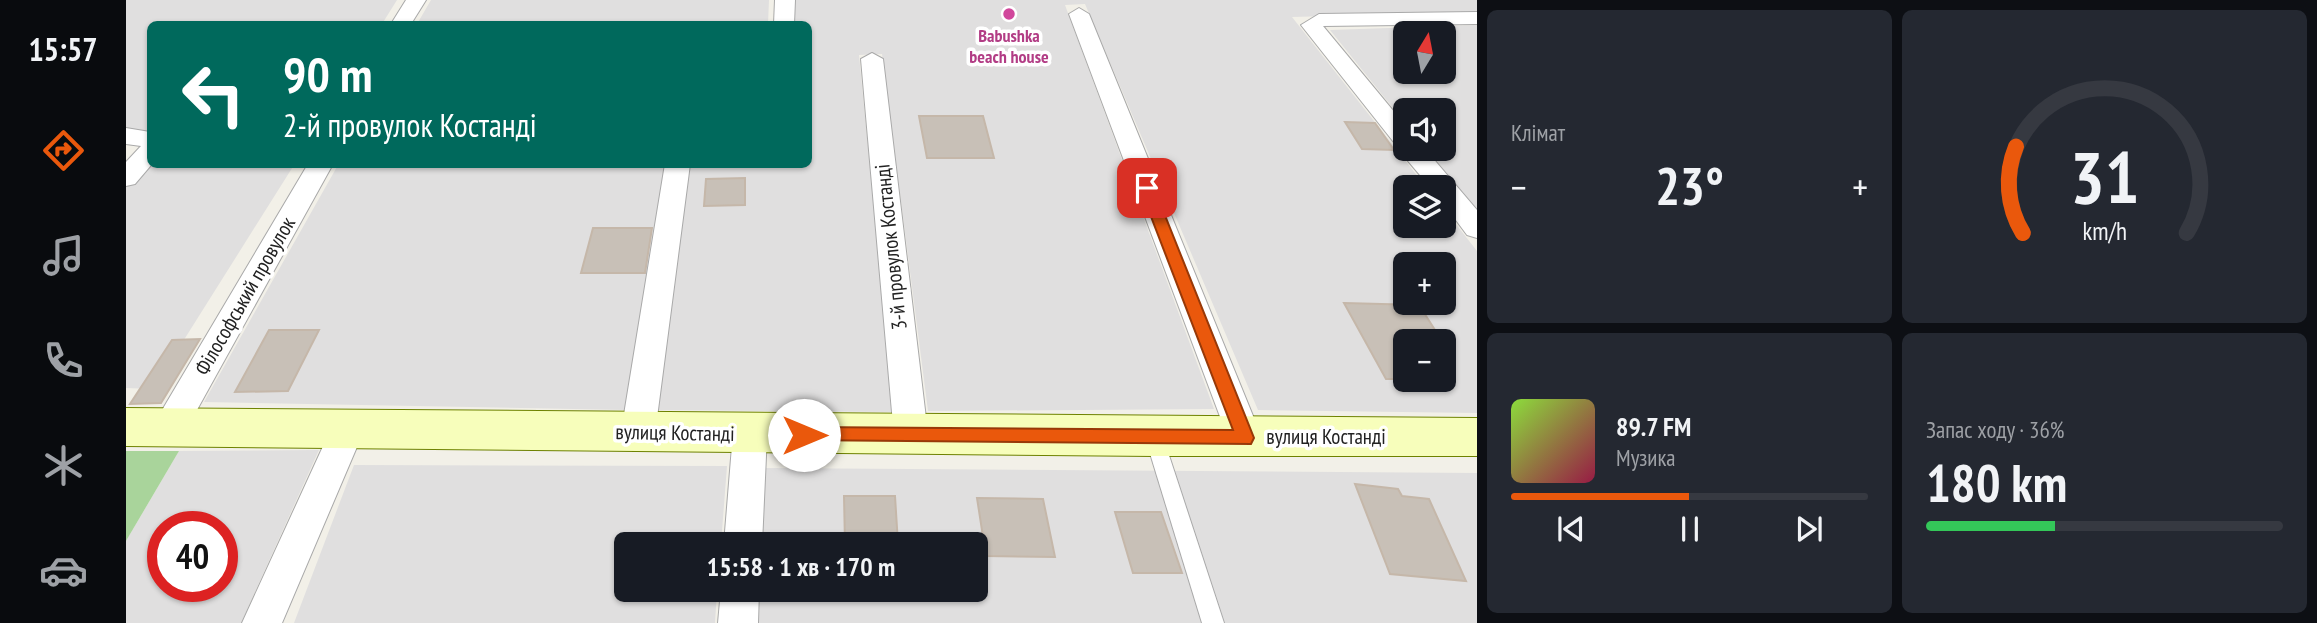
<!DOCTYPE html>
<html lang="uk">
<meta charset="utf-8">
<style>
:root{--surface:#171b24;--page:#242831;--text:#f1f3f6;--muted:#9ea1a6;--line:#363941;--accent:#ea580c}
body{margin:0;font-family:"PT Sans Narrow",sans-serif;background:var(--page);color:var(--text);height:100vh;display:flex;flex-direction:column;font-size:26px;white-space:nowrap}
*{box-sizing:border-box;margin:0}
p{font-size:23px;color:var(--muted)}
.icon{flex:none;width:38px;height:38px;fill:none;stroke:currentColor;stroke-width:2;stroke-linecap:round;stroke-linejoin:round}
.map{position:relative;flex:1;overflow:hidden}
.side{display:flex;flex-direction:column;gap:10px;padding:10px;background:#0d0f14;width:840px}
.side>*{flex:none}
.hud{position:absolute;left:21px;top:21px;width:665px;height:147px;border-radius:10px;box-shadow:0 2px 5px #0004;background:#00695c;color:#fff;overflow:hidden}
.needle{width:46px;rotate:10deg}
.buttons{position:absolute;left:1267px;top:21px;display:grid;gap:14px}
.buttons a{display:grid;place-items:center;width:63px;height:63px;border-radius:10px;background:var(--surface);box-shadow:0 2px 5px #0004;font-size:35px}
.speed{position:absolute;left:21px;top:511px;display:flex;gap:14px;font-size:35px;font-weight:700;text-align:center}
.speed>*{display:grid;place-content:center;width:91px;height:91px;border-radius:50%;background:var(--surface);box-shadow:0 2px 5px #0004;line-height:1}
.speed .limit{border:10px solid #d22;background:#fff;color:#111}
.pin{position:absolute;display:grid;place-items:center;width:60px;height:60px;color:#fff;margin:-30px;border-radius:14px;box-shadow:0 4px 10px #0006}
.me{position:absolute;width:77px;margin:-38px;rotate:90deg;stroke-linejoin:round;filter:drop-shadow(0 0 5px #0008)}
.turn{display:flex;align-items:center;gap:24px;height:147px;padding:0 21px;font-size:32px}
.turn .icon{width:91px;height:91px;stroke-width:2.5}
.turn b{display:block;font-size:49px;line-height:60px}
.big{font-size:52px;font-weight:600;line-height:1.1}
.side .widget{flex:1;display:flex;flex-direction:column;justify-content:center;gap:10px;min-width:0;padding:0 24px;border-radius:10px;background:var(--page)}
.side .dial{align-items:center;gap:0}
.dial svg{height:182px;overflow:visible;fill:none;stroke:var(--line);stroke-width:7;stroke-linecap:round;text-anchor:middle}
.dial text{fill:var(--text);stroke:none}
.song{display:flex;align-items:center;gap:21px}
.cover{width:84px;height:84px;border-radius:10px;background:linear-gradient(135deg,hsl(90 70% 55%),hsl(340 70% 35%))}
.played{height:7px;border-radius:4px;background:linear-gradient(90deg,var(--accent) 50%,var(--line) 50%)}
.keys{display:flex;justify-content:space-around;direction:ltr}
.heat{display:flex;justify-content:space-between;align-items:center;font-size:38px;direction:ltr}
.charge{height:10px;border-radius:5px;background:linear-gradient(90deg,#34c759 36%,var(--line) 0)}
.side .tiles{flex:1;display:grid;gap:10px;grid-template-columns:repeat(2,1fr)}
.trip{position:absolute;left:488px;top:532px;width:374px;height:70px;border-radius:10px;background:var(--surface);box-shadow:0 2px 5px #0004;font-weight:600;line-height:70px;text-align:center}
main{display:flex;flex:1;min-height:0}
.tabs{display:flex;flex-direction:column;width:126px;justify-content:space-around;align-items:center;background:#090b0e;color:var(--muted)}
.tabs .icon{width:49px;height:49px}
.tabs .on{color:var(--accent)}
.tabs b{font-size:32px;color:var(--text)}
.map>svg:first-child{display:block}
</style>
<main>
<nav class="tabs">
<b>15:57</b>
<svg class="icon on" aria-label="directions" viewBox="0 0 24 24"><path d="M12 3l9 9-9 9-9-9zM9 14v-3h6M13 9l2 2-2 2"/></svg>
<svg class="icon" aria-label="music" viewBox="0 0 24 24"><path d="M9 18V5l10-2v13"/><circle cx="6" cy="18" r="3"/><circle cx="16" cy="16" r="3"/></svg>
<svg class="icon" aria-label="phone" viewBox="0 0 24 24"><path d="M5 4h4l2 5-3 2q2 4 5 5l2-3 5 2v4C11 20 4 13 5 4z"/></svg>
<svg class="icon" aria-label="climate" viewBox="0 0 24 24"><path d="M12 3v18M4 7l16 10M4 17L20 7"/></svg>
<svg class="icon" aria-label="car" viewBox="0 0 24 24"><path d="M5 17H2v-5l4-1 3-4h7l3 4 3 1v5h-3M9 17h6M6 11h13"/><circle cx="7" cy="17" r="2"/><circle cx="17" cy="17" r="2"/></svg>
</nav>
<div class="map">
<svg width="1351" height="623" viewBox="0 0 1351 623">
<rect width="100%" height="100%" fill="#f2f0e8"/>
<!-- residential -->
<path fill="#e0dfdf" fill-rule="evenodd" d="M0,0H271L256,24H24V133H0Z
M305,0H643L642,24H291Z
M667,0H1351V12L1166,17L1300,187H1279V226H1318V209L1351,251V413L1132,410L959,4L939,5L1088,409L802,411L756,54L733,55L768,412L532,410L557,169L570,164H682V24H667ZM1279,264H1318V303H1279ZM1279,341H1318V380H1279Z
M1351,25V210L1301,149H1318V110H1279V123L1204,30ZM1279,33H1318V72H1279Z
M24,164L168,165L27,389L0,388V177Z
M212,165H547L500,410L78,402Z
M193,450L115,623H0V541L53,451ZM37,527H96V586H37Z
M228,465L601,466L595,544H500V590H591L589,623H168Z
M638,468L1351,473V623H632L633,590H850V544H635Z"/>
<!-- forest -->
<path fill="#a9d49b" d="M0,451H53L0,541Z"/>
<!-- building -->
<path fill="#c8c0b7" stroke="#c5b7a9" stroke-width="2" d="M793,116H857L868,158H801Z
M1219,122L1249,123L1268,150L1236,149Z
M619,178V205L578,206L580,179Z
M467,228H526L519,273H455Z
M1218,303L1293,305L1316,341H1279V379H1260Z
M143,330H193L162,391L109,392Z
M74,339L35,403L4,404L46,340Z
M1229,484L1272,489L1276,496L1303,499L1340,581L1264,574Z
M718,496H769L772,544H719Z
M851,498L917,499L929,557L860,556Z
M989,512H1035L1056,573H1007Z"/>
<g fill="none" stroke-linecap="round" stroke-linejoin="round">
<defs>
<path id="lane" d="M1028,429L1034,431L1037,437L1098,623H1076L1019,437L1022,431Z"/>
<path id="street" d="M280,0H300L285,24H265Z
M649,0H669L668,24H648Z
M953,8L963,14L1136,438L1131,449L1119,453L1107,449L1102,438L943,14Z
M1351,12V24L1197,26L1279,125V149H1299L1351,210V238L1341,235L1318,204V187H1304L1277,155L1275,147L1270,145L1175,25L1193,14Z
M746,53L757,59L802,435L797,446L785,450L773,446L768,435L735,59Z
M0,128L24,132L26,164L9,184L0,186V162L15,146L0,144Z
M182,164H207L56,437L44,442L32,437L27,427L32,417Z
M539,164H564L529,433L524,443L512,448L500,443L495,433Z
M222,413L234,418L239,428L156,623H116L210,418Z
M624,419L636,423L641,434L636,544H598L607,434L612,423Z
M595,590H633L632,623H592Z"/>
<path id="secondary" d="M0,408L1351,418V456H1028L0,446Z"/>
</defs>
<!-- lane casing -->
<use href="#lane" stroke="#a9a9a9" stroke-width="2"/>
<!-- street casing -->
<use href="#street" stroke="#a9a9a9" stroke-width="2"/>
<!-- secondary casing -->
<use href="#secondary" stroke="#6e8200" stroke-width="2"/>
<!-- lane -->
<use href="#lane" fill="#fff" fill-rule="evenodd"/>
<!-- street -->
<use href="#street" fill="#fff" fill-rule="evenodd"/>
<!-- secondary -->
<use href="#secondary" fill="#f7febb" fill-rule="evenodd"/>
</g>
<!-- route -->
<path fill="#ea580c" stroke="#983908" stroke-width="2" d="M1021,184L1028,188L1128,438L1125,444L671,440L669,435L671,429L678,427L1107,430L1014,188Z"/>
<!-- markers -->
<circle fill="#d1479c" stroke="#fff" stroke-width="2.5" cx="883" cy="14" r="7"/>
<g text-anchor="middle" stroke-width="7" stroke-linejoin="round" paint-order="stroke">
<!-- far-hotel labels -->
<g font-size="18" font-weight="bold" fill="#b23c85" stroke="#fff">
<text x="883" y="42">Babushka<tspan x="883" dy="21">beach house</tspan></text>
</g>
<!-- street labels -->
<g font-size="21" fill="#222" stroke="#fff">
<text transform="translate(765 247) rotate(-96)" y="7">3-й провулок Костанді</text>
<text transform="translate(119 296) rotate(-60)" y="7">Філософський провулок</text>
<text transform="translate(549 433) rotate(1)" y="7">вулиця Костанді</text>
<text x="1200" y="444">вулиця Костанді</text>
</g>
</g>
</svg>
<div class="buttons">
<a><svg class="needle" viewBox="-14 -14 28 28"><path d="M0-13l5 13h-10z" fill="#e53935"/><path d="M0 13l5-13h-10z" fill="#9ea1a6"/></svg></a>
<a><svg class="icon" aria-label="sound" viewBox="0 0 24 24"><path d="M4 9h4l5-4v14l-5-4H4zM17 9q2 3 0 6"/></svg></a>
<a><svg class="icon" aria-label="layers" viewBox="0 0 24 24"><path d="M12 4l9 5-9 5-9-5zM3 14l9 5 9-5"/></svg></a>
<a>+</a>
<a>−</a>
</div>
<div class="speed"><div class="limit">40</div></div>
<div class="pin" style="left:1021px;top:188px;background:#d93025"><svg class="icon" aria-label="arrive" viewBox="0 0 24 24"><path d="M6 21V4h12l-3 4 3 4H6"/></svg></div>
<svg class="me" style="left:678px;top:435px" viewBox="-20 -20 40 40"><circle r="19" fill="#fff"/><path d="M0-13L10 11 0 6-10 11z" fill="#ea580c"/></svg>
<div class="trip">15:58 · 1 хв · 170 m</div>
<div class="hud">
<div class="turn"><svg class="icon" aria-label="left" viewBox="0 0 24 24"><path d="M17 20v-9H6M10 6l-5 5 5 5"/></svg><div><b>90 m</b>2-й провулок Костанді</div></div>
</div>
</div>
<section class="side">
<div class="tiles">
<div class="widget"><p>Клімат</p>
<div class="heat"><a>−</a><b class="big">23°</b><a>+</a></div>
</div>
<div class="widget dial"><svg viewBox="0 0 100 80">
<path d="M14 69A42 42 0 1 1 86 69"/>
<path d="M14 69A42 42 0 0 1 11 31" stroke="#ea580c"/>
<text x="50" y="56" font-size="32" font-weight="700">31</text>
<text x="50" y="72" font-size="11">km/h</text>
</svg></div>
<div class="widget">
<div class="song"><i class="cover"></i><div><b>89.7 FM</b><p>Музика</p></div></div>
<div class="played"></div>
<div class="keys"><svg class="icon" aria-label="previous" viewBox="0 0 24 24"><path d="M18 5L8 12l10 7zM5 5v14"/></svg><svg class="icon" aria-label="pause" viewBox="0 0 24 24"><path d="M8 5v14M16 5v14"/></svg><svg class="icon" aria-label="next" viewBox="0 0 24 24"><path d="M6 5l10 7-10 7zM19 5v14"/></svg></div>
</div>
<div class="widget"><p>Запас ходу · 36%</p><b class="big">180 km</b><div class="charge"></div></div>
</div>
</section>
</main>
